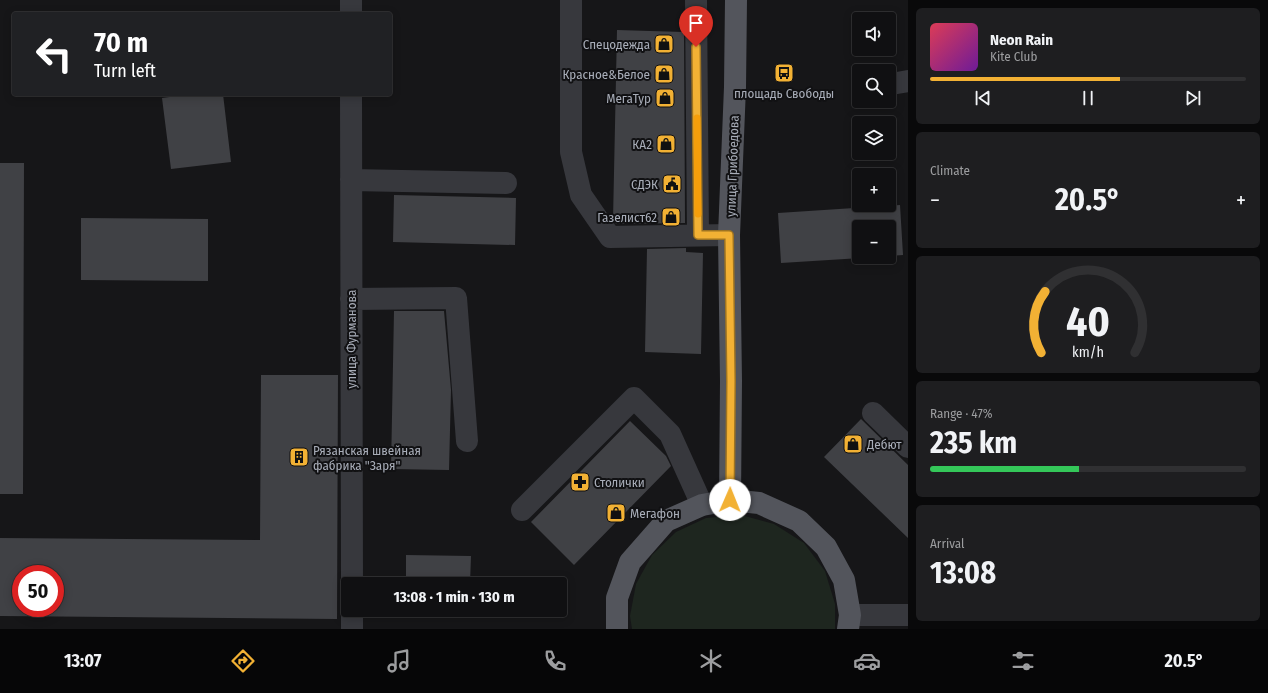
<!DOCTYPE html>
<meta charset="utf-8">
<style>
:root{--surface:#101012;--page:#1e1e20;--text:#f1f3f6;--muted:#9c9d9f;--line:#303032;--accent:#f2b134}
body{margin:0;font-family:"Fira Sans Condensed",sans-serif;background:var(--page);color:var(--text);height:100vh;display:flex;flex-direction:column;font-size:15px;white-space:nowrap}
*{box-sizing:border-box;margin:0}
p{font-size:13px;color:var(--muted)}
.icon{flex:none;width:22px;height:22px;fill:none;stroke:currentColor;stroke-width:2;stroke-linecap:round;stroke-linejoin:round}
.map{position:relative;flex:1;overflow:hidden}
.panel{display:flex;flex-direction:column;gap:8px;padding:8px;background:#09090a;width:360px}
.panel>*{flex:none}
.hud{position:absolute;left:12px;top:12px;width:380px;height:84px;border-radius:4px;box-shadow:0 2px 10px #0003,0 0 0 1px var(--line);background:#202124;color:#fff;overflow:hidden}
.tools{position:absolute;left:852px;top:12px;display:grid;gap:8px}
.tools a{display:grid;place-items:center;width:44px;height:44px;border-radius:4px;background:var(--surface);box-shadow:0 2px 10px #0003,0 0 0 1px var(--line);font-size:20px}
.speed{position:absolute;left:12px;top:565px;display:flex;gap:8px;font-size:20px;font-weight:700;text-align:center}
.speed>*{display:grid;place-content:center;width:52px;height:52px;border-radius:50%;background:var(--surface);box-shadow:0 2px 10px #0003,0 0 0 1px var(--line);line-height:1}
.speed .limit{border:6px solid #d22;background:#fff;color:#111}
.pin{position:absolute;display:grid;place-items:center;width:34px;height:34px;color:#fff;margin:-41px -17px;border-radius:50% 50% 50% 0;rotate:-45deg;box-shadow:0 0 4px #0007}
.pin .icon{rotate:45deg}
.me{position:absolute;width:44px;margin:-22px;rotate:1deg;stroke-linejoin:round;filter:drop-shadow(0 0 3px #0008)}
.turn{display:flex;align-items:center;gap:14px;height:84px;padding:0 16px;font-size:18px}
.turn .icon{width:52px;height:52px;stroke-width:2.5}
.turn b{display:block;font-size:28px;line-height:34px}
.big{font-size:30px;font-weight:700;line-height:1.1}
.panel .widget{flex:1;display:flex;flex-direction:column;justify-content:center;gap:6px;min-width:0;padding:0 14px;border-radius:6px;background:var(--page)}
.panel .dial{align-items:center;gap:0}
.dial svg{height:104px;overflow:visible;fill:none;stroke:var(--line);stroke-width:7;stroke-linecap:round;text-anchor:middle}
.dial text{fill:var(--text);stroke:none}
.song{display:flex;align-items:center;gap:12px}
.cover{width:48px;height:48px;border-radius:6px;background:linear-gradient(135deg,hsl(350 70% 55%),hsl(280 70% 35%))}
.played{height:4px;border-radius:2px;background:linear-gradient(90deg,var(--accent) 60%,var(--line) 60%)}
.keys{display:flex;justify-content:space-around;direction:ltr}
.heat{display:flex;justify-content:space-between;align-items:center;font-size:22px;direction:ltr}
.charge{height:6px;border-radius:3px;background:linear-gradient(90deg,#34c759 47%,var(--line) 0)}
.trip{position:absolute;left:341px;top:577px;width:226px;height:40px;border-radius:4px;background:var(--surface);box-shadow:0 2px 10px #0003,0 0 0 1px var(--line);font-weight:700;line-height:40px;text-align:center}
.tab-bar{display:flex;height:64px;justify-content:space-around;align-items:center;background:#060607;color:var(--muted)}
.tab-bar .icon{width:28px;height:28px}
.tab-bar .active{color:var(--accent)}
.tab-bar b{font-size:18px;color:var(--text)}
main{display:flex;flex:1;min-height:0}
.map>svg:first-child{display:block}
</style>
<main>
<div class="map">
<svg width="908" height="629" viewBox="0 0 908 629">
<rect width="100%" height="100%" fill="#161618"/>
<!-- green -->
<path fill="#1e261f" d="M741,515L774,524L804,543L825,571L835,604V629H632L630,616L636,584L652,555L676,532L706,518Z"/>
<!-- building -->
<path fill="#404145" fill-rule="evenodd" d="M617,30L684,32L685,223L616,224L613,220Z
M192,94H223L231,162L171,169L162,98Z
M0,163H24L23,494H0Z
M394,195L516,198L515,245L393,242Z
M900,205L903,255L889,256V227H859V257H877L781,263L778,213Z
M81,218L208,219V281L81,280Z
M686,248V252L703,253L701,354L645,352L647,249Z
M394,311H444L451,390L449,470L391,469Z
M261,375H338L337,619L0,616V538L260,540ZM21,574H55V608H21Z
M861,419L908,465V538L824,457Z
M630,421L666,456L671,466L574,565L531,522Z
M406,555L471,556L470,584H406Z"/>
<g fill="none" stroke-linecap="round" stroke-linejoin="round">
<!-- minor -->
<path stroke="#37383d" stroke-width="22" d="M351,0V14
M571,0V152L581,195L610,237L729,235
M696,0L698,235
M897,83L908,81
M351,94L352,584
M351,180L506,183
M351,299L456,298L467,441
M873,413L908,447
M522,510L634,398L670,434L702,505
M352,610V629
M850,615H908"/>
<!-- major -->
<path stroke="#53555c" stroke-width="22" d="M730,500L731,381L729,235L735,87L736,0
M617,629V598L630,562L666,521L702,505L730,500L759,503L799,521L826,547L844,580L850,615L848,629"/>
</g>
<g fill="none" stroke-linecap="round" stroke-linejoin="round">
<defs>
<path id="route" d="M696,47L698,235H729L731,381L730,500"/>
</defs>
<!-- route casing -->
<use href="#route" stroke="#9d7322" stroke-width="10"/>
<!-- route -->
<use href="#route" stroke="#f2b134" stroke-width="7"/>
<!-- slow -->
<path stroke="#f59e0b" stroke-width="7" d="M697,118L698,214"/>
</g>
<!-- icons -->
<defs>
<symbol id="shop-square" viewBox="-11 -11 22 22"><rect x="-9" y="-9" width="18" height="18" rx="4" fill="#f2b134" stroke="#111113"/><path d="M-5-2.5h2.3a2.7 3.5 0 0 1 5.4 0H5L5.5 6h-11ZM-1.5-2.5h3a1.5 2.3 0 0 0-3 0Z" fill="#111"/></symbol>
<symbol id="bus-square" viewBox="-11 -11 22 22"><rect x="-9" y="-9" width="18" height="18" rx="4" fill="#f2b134" stroke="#111113"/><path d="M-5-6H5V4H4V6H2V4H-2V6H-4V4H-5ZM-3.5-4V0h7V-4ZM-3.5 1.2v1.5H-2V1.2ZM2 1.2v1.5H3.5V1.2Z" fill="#111"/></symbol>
<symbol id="civic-square" viewBox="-11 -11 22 22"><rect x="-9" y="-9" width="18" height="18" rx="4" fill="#f2b134" stroke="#111113"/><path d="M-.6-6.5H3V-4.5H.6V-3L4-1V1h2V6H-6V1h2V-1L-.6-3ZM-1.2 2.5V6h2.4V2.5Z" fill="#111"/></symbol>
<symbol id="building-square" viewBox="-11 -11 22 22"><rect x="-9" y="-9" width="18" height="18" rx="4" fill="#f2b134" stroke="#111113"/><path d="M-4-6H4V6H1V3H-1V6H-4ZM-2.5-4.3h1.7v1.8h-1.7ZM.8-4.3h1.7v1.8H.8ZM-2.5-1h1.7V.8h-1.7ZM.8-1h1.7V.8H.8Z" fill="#111"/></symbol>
<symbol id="pharmacy-square" viewBox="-11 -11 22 22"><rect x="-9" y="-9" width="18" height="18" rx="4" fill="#f2b134" stroke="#111113"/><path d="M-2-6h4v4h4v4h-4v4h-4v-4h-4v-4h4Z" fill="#111"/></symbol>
</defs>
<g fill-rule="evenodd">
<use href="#shop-square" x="653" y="33" width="22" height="22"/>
<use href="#bus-square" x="773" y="62" width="22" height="22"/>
<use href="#shop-square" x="653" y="63" width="22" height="22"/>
<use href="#shop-square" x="654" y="87" width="22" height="22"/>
<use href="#shop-square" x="655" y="133" width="22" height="22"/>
<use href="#civic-square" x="661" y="173" width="22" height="22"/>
<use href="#shop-square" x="660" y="206" width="22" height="22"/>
<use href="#shop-square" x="842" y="433" width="22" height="22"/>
<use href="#building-square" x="288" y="446" width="22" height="22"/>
<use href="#pharmacy-square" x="569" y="471" width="22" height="22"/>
<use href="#shop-square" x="605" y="502" width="22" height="22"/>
</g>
<g text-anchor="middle" stroke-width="4" stroke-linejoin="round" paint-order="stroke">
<!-- poi labels -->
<g font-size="13" fill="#a8adb8" stroke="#111113" text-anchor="end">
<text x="650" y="49">Спецодежда</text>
<text x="650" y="79">Красное&amp;Белое</text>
<text x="784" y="98" text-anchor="middle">площадь Свободы</text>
<text x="651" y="103">МегаТур</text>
<text x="652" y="149">КА2</text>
<text x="658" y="189">СДЭК</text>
<text x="657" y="222">Газелист62</text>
<text x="867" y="449" text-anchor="start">Дебют</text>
<text x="313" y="455" text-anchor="start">Рязанская швейная<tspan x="313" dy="15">фабрика "Заря"</tspan></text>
<text x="594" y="487" text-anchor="start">Столички</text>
<text x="630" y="518" text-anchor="start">Мегафон</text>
</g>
<!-- street labels -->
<g font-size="13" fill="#a8adb8" stroke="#111113">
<text transform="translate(732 166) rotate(-88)" y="5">улица Грибоедова</text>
<text transform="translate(351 339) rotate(-90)" y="5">улица Фурманова</text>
</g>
</g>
</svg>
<div class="tools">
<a><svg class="icon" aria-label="sound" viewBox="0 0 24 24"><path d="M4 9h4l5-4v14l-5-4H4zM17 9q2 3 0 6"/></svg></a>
<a><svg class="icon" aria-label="search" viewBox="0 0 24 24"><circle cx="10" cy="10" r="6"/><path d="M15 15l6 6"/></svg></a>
<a><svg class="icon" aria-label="layers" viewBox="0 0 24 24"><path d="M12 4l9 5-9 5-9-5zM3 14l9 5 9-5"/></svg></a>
<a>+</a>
<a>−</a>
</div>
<div class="speed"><div class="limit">50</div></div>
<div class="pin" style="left:696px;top:47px;background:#d93025"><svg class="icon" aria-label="arrive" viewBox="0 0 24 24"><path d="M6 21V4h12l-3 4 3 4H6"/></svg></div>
<svg class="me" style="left:730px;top:500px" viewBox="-20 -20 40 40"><circle r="19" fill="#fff"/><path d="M0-13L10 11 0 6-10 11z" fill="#f2b134"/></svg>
<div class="trip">13:08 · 1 min · 130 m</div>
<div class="hud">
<div class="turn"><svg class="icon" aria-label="left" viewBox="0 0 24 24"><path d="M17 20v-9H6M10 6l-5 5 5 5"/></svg><div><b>70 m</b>Turn left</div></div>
</div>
</div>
<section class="panel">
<div class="widget">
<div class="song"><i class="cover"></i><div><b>Neon Rain</b><p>Kite Club</p></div></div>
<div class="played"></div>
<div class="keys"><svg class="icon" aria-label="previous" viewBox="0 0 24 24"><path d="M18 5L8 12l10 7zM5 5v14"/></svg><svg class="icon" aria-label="pause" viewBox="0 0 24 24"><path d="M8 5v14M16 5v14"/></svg><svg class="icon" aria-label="next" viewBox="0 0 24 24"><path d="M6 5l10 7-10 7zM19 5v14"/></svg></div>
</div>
<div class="widget"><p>Climate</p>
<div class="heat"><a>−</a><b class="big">20.5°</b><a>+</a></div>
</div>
<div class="widget dial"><svg viewBox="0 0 100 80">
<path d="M14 69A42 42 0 1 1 86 69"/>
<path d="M14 69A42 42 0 0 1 17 22" stroke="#f2b134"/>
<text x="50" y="56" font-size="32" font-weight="700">40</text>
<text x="50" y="72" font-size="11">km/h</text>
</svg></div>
<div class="widget"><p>Range · 47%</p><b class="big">235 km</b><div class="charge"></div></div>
<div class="widget"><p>Arrival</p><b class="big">13:08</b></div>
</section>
</main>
<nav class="tab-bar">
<b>13:07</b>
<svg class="icon active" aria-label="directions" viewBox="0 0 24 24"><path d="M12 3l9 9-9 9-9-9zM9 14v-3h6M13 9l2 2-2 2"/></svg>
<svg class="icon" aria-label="music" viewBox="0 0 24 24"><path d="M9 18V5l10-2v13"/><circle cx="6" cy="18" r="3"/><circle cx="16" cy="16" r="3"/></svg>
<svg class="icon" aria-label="phone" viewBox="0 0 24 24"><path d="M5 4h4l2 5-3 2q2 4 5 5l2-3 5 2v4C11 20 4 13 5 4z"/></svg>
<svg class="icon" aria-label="climate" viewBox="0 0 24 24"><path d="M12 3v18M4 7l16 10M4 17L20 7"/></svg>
<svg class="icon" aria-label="car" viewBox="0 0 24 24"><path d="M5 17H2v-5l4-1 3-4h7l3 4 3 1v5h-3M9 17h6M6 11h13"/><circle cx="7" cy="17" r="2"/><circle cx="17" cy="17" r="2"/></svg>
<svg class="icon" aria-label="filters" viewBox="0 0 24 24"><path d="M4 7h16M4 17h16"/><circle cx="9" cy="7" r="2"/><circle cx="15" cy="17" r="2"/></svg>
<b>20.5°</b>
</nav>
